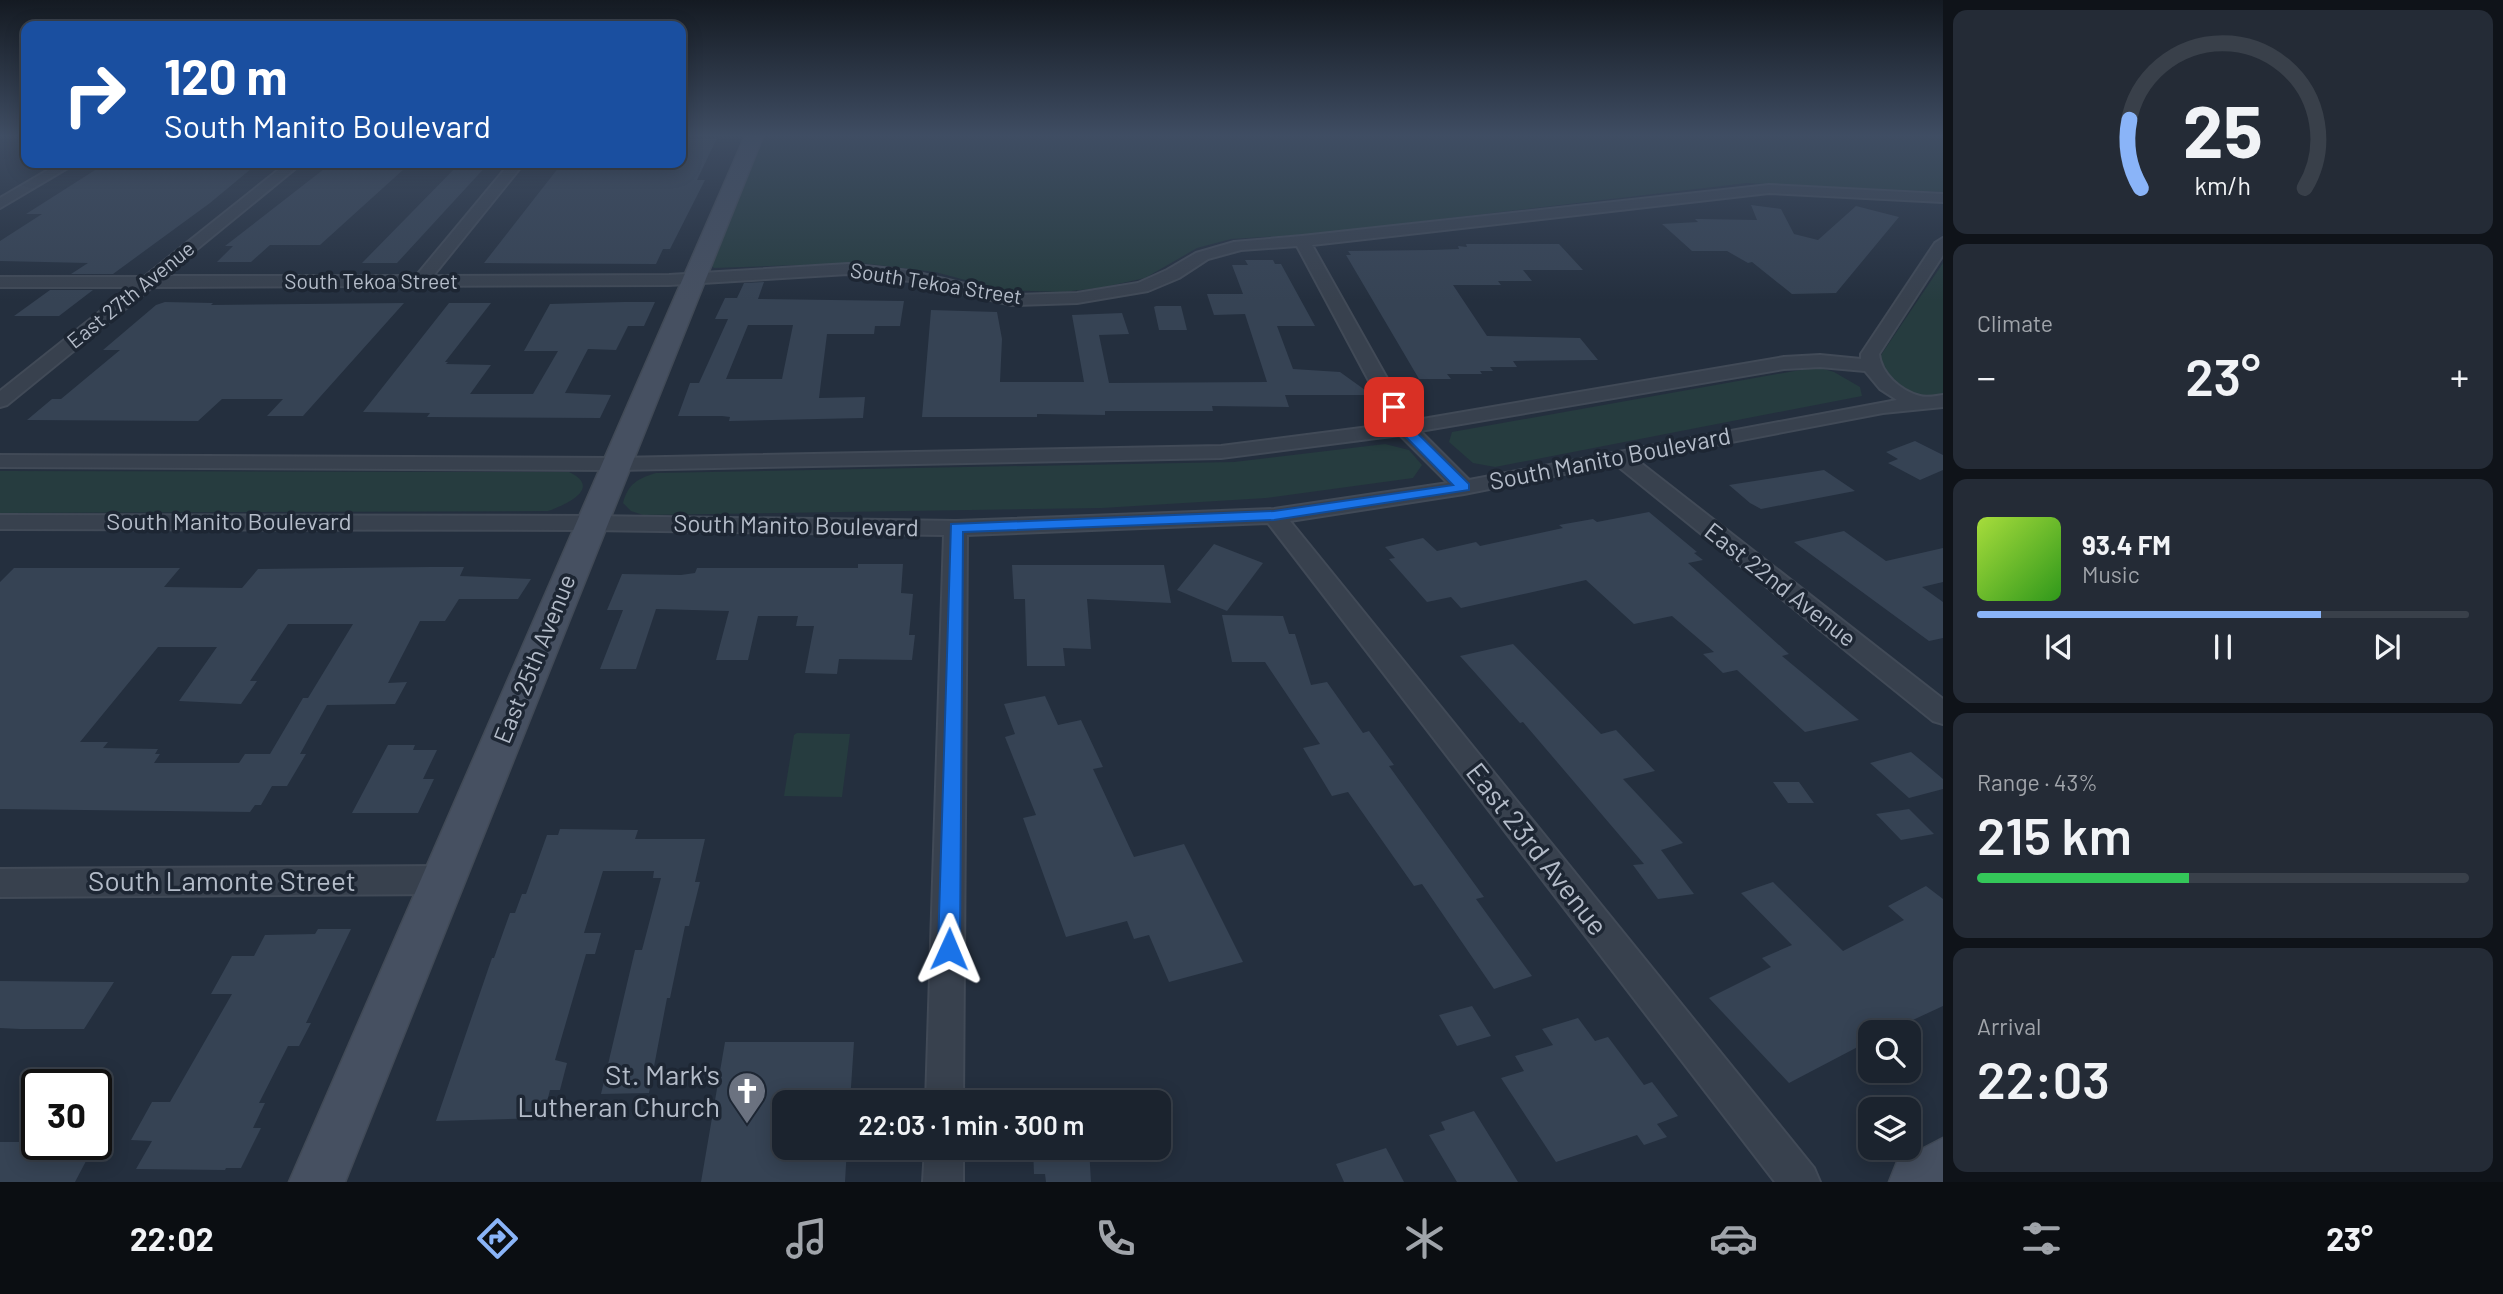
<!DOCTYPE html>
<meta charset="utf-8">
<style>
:root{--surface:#1b232e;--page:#242b36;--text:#f1f3f6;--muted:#a0a4aa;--line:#39404a;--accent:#8ab4f8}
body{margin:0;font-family:Barlow,sans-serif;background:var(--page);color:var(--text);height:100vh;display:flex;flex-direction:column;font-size:26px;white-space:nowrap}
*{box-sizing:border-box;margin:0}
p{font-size:23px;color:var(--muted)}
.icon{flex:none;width:38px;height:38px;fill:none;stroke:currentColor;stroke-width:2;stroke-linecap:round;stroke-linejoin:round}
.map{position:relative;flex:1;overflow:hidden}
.details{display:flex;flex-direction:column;gap:10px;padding:10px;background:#0f1319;width:560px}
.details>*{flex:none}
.guide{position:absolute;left:21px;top:21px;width:665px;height:147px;border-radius:14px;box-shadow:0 4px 18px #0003,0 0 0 2px var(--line);background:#1a4fa0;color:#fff;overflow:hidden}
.buttons{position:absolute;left:1858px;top:1020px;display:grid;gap:14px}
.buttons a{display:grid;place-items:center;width:63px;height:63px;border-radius:14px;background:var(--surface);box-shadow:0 4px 18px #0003,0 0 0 2px var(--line);font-size:35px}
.speed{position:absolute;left:21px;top:1069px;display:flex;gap:14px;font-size:35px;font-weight:700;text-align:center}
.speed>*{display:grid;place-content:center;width:91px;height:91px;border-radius:50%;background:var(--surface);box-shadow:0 4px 18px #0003,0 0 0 2px var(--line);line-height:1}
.speed .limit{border:4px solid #111;border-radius:10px;background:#fff;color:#111}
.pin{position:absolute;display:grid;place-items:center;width:60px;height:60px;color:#fff;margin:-30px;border-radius:14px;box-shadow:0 4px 10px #0006}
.me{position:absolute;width:77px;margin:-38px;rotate:1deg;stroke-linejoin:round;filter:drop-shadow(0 0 5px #0008)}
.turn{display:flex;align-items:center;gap:24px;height:147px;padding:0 28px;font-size:32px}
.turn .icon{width:91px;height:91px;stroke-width:2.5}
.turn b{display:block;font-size:49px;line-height:60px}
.big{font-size:52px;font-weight:600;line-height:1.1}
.details .tile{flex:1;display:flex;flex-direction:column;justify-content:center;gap:10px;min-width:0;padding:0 24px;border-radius:14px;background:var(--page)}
.details .dial{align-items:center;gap:0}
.dial svg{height:182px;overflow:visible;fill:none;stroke:var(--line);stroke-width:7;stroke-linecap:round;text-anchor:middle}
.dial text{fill:var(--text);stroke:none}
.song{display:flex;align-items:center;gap:21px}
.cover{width:84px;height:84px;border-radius:10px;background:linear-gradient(135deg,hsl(80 70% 55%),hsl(110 70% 35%))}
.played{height:7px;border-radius:4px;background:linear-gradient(90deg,var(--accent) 70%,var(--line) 70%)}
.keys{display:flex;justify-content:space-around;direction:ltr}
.heat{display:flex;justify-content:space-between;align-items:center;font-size:38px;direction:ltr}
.charge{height:10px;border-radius:5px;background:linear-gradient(90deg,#34c759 43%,var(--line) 0)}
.trip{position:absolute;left:772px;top:1090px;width:399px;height:70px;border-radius:14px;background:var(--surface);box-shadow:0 4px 18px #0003,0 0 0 2px var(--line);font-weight:600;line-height:70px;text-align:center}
.menu{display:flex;height:112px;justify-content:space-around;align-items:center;background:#0b0e12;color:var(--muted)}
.menu .icon{width:49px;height:49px}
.menu .current{color:var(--accent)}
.menu b{font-size:32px;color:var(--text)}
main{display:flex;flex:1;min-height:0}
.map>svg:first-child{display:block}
</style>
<main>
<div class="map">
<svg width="1943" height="1182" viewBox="0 0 1943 1182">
<rect width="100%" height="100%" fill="#242f3e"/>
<!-- green -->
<path fill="#263c3f" d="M767,136H1943V192L1747,183L1315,234L1231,239L1197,248L1145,278L1100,288L1062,292L1003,290L935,272L861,263L714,268L711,265L762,139Z
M1943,263V409C1920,398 1879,386 1881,355Z
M1817,367L1834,372L1860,387L1862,396L1495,467L1473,463L1449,442L1452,432Z
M1385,444L1409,450L1422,465L1413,478L1266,498L1102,508L643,515L631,511L623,503C628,484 637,479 656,473L1234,462Z
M0,471L569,472C603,488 566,505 548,511L0,513Z
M797,733L850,734L842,797L784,796L794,735Z"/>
<!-- building -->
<path fill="#364354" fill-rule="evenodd" d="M688,138H717L697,180H705L670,249H663L656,264L484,263L559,167L661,168L681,165V140Z
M258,163L210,203L113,274H71L88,263L0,261V241L42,214H26L103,165Z
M460,163H489L397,263H362Z
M324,169H404L320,245H270L251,262H217L233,246H225Z
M1751,205L1781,209L1794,234L1818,240L1856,206L1899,217L1836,293L1792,294L1752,262L1748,263L1727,251H1692L1662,224L1698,222L1695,219H1701L1757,220Z
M1466,244H1559L1583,270H1523L1532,281H1498L1501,285H1453L1487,336L1580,338L1598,360L1513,361L1517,367H1490L1493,371H1480L1482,374H1447L1451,379H1419L1346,255H1351L1348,251L1431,250L1459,249L1458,246L1467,247Z
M1245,260H1273L1275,264H1281L1315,326H1277L1293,369L1340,372L1372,395H1285L1289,407L1212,406L1213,411H1105V415L1037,414V417H922L931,310L997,312L1002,339L1000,382H1084L1072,315L1122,313L1129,334L1099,335L1109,383L1267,382L1245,314L1214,315L1207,294H1243L1232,265H1248Z
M764,282L758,299L904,301L900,326H875L874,334H827L819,398L865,397L863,418L729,421L730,417L722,416H678L690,383H699L728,319H715L725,298H737L744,283ZM748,325H793L782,379H726Z
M50,290H93L59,316H14Z
M165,302L213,303L211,305L404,303L303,416H267L283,399H222L198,421L27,420L52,399H61L120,350H103L156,305Z
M624,302H655L644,326H628L616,350L588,349L565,393L611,395L600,418L427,417L430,413L363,412L449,303H491L445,362H448L446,364L491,365L470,394H533L558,351H524L550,304Z
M1156,306H1181L1187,330H1159L1154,307Z
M1915,441L1943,455V470L1920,480L1888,463L1898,459L1886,452Z
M1824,470L1855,491L1761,509L1750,503L1729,485Z
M1649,512L1697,552L1694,553L1703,560L1688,563L1789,654L1782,656L1859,720L1805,732L1737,670L1723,673L1703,654L1714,652L1672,616L1634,624L1586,580L1461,608L1451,597L1427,602L1389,559L1395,558L1385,547L1423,538L1437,551L1476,542L1480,546L1563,528L1559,525L1593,519L1597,522Z
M1844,531L1886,561L1943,548V582L1922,587L1943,602V638L1929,641L1794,542Z
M1214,544L1263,563L1227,611L1177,590Z
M858,564H903L901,593L913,594L909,635H915L912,660L839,659L837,674L805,673L814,626H796L798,616H758L748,660H716L729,611L656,609L636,669H600L623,610H607L622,574L681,575L695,573L697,568H858Z
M1012,565H1164L1171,603L1087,599L1091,649L1063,648L1065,666H1027L1025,599H1014Z
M429,567H464L460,576L531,579L518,599H459L445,621H420L388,683L407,682L395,704L327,705L300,754H306L287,786H272L261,805H255L250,812L0,809V582L14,568H180L164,587L242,588L258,569ZM288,624H353L308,698H303L270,754H245L239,763H154L160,754H155L158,749L103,748L108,742H80L158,647H217L179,701L241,704L257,681H250Z
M1222,615L1283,616L1289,634H1295L1311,685L1327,682L1363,733L1369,731L1394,765L1389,766L1484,897L1476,899L1532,976L1494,989L1422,884L1414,886L1348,792L1332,796L1303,748L1320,744L1265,662H1232Z
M1513,644L1601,734L1616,730L1655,771L1623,779L1683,843L1661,850L1694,894L1658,899L1633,865L1644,864L1523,722L1520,723L1460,656Z
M1045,696L1058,725L1081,720L1103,767L1093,769L1134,857L1184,844L1243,962L1169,982L1149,935L1134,939L1127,921L1066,937L1023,818L1036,815L1005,737L1015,734L1004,704Z
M388,745H415L413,750H437L423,779H434L418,813H352Z
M1911,752L1943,779V789L1909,798L1870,763Z
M1773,782H1799L1814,803H1788Z
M1909,809L1934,834L1901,840L1876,814Z
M560,829L638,830L635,839H705L695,882H700L689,926H685L670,998H667L649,1093L601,1094L635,950H642L661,878H653L654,871H603L584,933H601L595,954H586L555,1060L567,1063L560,1090H550L543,1118L436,1121L492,958H494L510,913H515L522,894H526L547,835H558Z
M1773,882L1843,951L1904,920L1888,906L1926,886L1943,899V1006L1887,1032H1871V1040L1789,1083L1709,998L1771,967L1762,958L1792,945L1741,893Z
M318,929H351L306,1023H311L299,1046H288L259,1103H265L253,1128H261L241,1168H226L225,1170L136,1169L152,1141L131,1140L152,1102H170L232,994H211L232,956H254L265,935L315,934Z
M0,981L114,982L84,1029H20L0,1028Z
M1472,1006L1491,1036L1457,1046L1439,1015Z
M1578,1018L1595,1041L1608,1037L1644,1085L1652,1082L1678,1116L1657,1124L1667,1137L1644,1145L1637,1135L1556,1162L1501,1078L1524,1071L1515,1056L1553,1045L1542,1029Z
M725,1042H854L850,1102H784V1148H847L845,1182H701Z
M1474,1111L1518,1182H1457L1429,1135L1445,1130L1441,1122Z
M0,1142H37V1144H95L75,1182H0Z
M1033,1148H1089L1091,1182H1046L1045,1174H1034Z
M1386,1148L1404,1182H1344L1336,1164Z"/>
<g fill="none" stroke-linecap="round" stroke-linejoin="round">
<defs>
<path id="street" d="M60,163H76L0,208V198Z
M287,163H302L164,276H416L510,163H524L433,276L669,275L848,264L910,271L1012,295L1077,293L1138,283L1167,270L1196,253L1234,242L1302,236L1769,185L1943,194V202L1769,193L1312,245L1411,421L1784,357L1820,355L1861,359V354L1935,243L1943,238V255L1879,354C1881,374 1901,391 1920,396C1927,398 1936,396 1943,395V407L1883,413L1637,460L1943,699V724L1933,721L1615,464L1464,494L1290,521L1814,1168L1820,1182H1775L1268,523L967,535L963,1102H926L944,535L590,530L0,529V515L590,516L956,521L1274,509L1448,483L1400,435L1221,458L617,470L0,467V455L617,458L1221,446L1392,424L1297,246L1241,250L1208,259L1179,278L1148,291L1077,303L1012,305L910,281L848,274L669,285L152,287L7,405L0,407V391L131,287H0V277H144ZM1820,367L1865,371L1880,389L1897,400L1469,480L1420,431L1784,369Z
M443,866L454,870L459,880L454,890L443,894L0,897V869Z
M925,1148H963V1182H923Z"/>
<path id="secondary" d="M745,136H763L345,1182H289Z
M1943,1138V1182H1889L1897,1162Z"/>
</defs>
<!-- street casing -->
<use href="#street" stroke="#414a57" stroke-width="4"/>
<!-- secondary casing -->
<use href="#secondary" stroke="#414a57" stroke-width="3"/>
<!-- street -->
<use href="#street" fill="#38414e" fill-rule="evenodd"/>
<!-- secondary -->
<use href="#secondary" fill="#465061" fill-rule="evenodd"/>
</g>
<!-- sky -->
<linearGradient id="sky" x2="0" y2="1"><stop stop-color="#141a22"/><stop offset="0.45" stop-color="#3f4d63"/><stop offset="1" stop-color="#3f4d63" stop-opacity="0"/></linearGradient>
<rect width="1943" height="301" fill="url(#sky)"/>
<!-- route -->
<path fill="#1a73e8" stroke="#114b97" stroke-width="2" d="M1394,404L1398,405L1410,426L1469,484V490L1274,520L963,532L960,949L957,956L949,959L941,956L938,949L951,524L1274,511L1453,485L1400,431L1387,407Z"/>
<!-- icons -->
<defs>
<symbol id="church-pin" viewBox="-11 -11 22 30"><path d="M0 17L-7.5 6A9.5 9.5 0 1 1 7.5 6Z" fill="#6b7280" stroke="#1d2633"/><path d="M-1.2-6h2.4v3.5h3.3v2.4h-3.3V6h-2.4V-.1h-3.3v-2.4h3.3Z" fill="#fff"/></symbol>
</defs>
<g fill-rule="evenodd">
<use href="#church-pin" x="725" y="1069" width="44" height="60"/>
</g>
<g text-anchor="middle" stroke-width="7" stroke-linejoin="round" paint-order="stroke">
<!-- far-street labels -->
<g font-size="21" fill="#b4bcc9" stroke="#1d2633">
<text x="371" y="289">South Tekoa Street</text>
<text transform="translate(936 284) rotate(9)" y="7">South Tekoa Street</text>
<text transform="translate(131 295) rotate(-39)" y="7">East 27th Avenue</text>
</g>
<!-- street labels -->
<g font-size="24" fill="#b4bcc9" stroke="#1d2633">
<text transform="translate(1610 459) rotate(-11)" y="8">South Manito Boulevard</text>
<text x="229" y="530">South Manito Boulevard</text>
<text transform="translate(796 526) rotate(1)" y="8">South Manito Boulevard</text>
<text transform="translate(1780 585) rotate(38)" y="8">East 22nd Avenue</text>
<text transform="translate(535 659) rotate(-68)" y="8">East 25th Avenue</text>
</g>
<!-- near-street labels -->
<g font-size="28" fill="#b4bcc9" stroke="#1d2633">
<text transform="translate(1537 849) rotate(52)" y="10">East 23rd Avenue</text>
<text x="222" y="891">South Lamonte Street</text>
</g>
<!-- near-poi labels -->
<g font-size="28" fill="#b4bcc9" stroke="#1d2633" text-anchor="end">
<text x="720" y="1085">St. Mark's<tspan x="720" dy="32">Lutheran Church</tspan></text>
</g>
</g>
</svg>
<div class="buttons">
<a><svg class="icon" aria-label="search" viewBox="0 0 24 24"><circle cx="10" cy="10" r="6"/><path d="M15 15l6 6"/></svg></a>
<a><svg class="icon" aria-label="layers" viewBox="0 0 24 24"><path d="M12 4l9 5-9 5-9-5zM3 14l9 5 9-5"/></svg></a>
</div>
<div class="speed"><div class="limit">30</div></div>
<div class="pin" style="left:1394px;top:407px;background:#d93025"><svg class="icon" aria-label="arrive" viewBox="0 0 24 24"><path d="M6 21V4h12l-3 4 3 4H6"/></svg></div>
<svg class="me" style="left:949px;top:949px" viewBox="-20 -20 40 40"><path d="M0-17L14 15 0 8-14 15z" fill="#1a73e8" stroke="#fff" stroke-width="4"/></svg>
<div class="trip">22:03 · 1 min · 300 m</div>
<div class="guide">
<div class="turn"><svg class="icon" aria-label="right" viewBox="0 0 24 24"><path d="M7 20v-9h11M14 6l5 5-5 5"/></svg><div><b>120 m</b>South Manito Boulevard</div></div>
</div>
</div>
<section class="details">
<div class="tile dial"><svg viewBox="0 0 100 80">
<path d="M14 69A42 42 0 1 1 86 69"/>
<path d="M14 69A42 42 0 0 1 9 39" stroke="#8ab4f8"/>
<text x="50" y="56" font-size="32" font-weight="700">25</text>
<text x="50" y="72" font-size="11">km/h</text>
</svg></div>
<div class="tile"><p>Climate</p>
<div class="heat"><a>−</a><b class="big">23°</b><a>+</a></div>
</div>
<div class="tile">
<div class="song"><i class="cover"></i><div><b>93.4 FM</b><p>Music</p></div></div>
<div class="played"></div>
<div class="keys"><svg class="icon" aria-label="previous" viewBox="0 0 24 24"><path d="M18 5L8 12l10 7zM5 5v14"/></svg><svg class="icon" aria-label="pause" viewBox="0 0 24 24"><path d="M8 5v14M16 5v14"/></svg><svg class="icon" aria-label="next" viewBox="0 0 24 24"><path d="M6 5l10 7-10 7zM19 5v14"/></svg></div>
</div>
<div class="tile"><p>Range · 43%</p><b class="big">215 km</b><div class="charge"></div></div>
<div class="tile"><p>Arrival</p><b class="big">22:03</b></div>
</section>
</main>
<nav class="menu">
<b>22:02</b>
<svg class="icon current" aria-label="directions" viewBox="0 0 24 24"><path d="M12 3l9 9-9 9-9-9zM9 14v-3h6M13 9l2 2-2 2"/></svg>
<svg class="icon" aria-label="music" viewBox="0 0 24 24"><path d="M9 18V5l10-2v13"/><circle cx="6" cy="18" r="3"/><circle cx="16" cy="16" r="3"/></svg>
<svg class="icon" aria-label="phone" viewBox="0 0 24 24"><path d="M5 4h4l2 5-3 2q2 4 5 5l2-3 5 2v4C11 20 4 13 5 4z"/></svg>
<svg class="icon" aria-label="climate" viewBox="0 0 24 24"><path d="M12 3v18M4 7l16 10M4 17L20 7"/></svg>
<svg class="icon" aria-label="car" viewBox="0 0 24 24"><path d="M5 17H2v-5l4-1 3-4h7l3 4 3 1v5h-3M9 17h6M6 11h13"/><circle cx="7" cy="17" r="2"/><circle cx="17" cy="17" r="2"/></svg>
<svg class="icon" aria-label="filters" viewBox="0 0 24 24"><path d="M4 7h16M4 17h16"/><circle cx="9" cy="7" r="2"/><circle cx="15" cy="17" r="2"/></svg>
<b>23°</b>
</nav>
